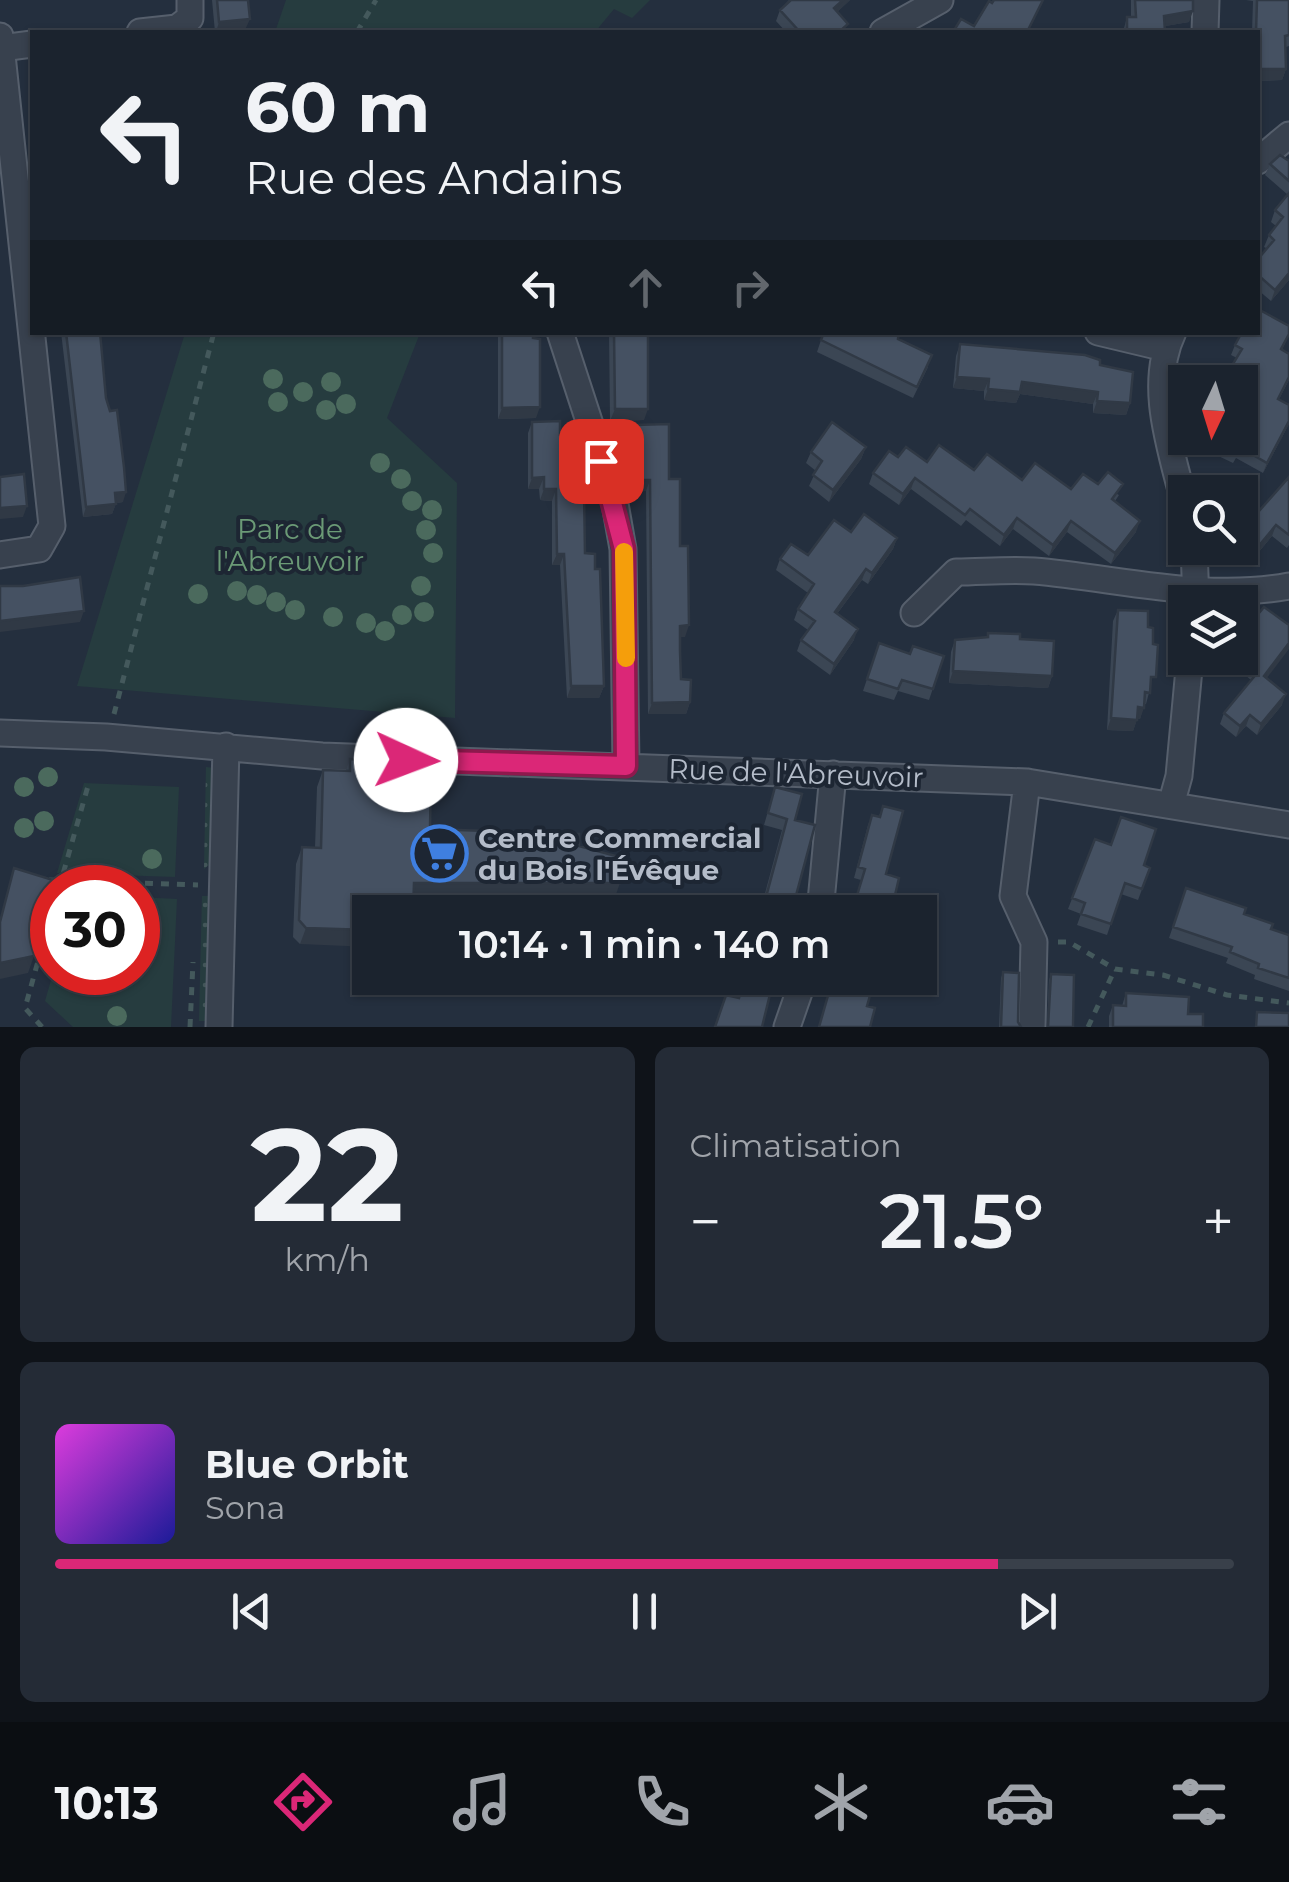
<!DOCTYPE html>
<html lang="fr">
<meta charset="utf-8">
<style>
:root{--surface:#1b232e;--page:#242b36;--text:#f1f3f6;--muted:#a0a4aa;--line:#39404a;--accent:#db2777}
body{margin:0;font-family:Montserrat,sans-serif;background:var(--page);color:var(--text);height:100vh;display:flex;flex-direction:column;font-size:38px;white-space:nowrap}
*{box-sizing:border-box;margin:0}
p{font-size:32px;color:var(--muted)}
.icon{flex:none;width:55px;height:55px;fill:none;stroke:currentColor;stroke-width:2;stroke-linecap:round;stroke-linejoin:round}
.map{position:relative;height:1027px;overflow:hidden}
.panel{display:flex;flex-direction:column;gap:20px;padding:20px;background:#0f1319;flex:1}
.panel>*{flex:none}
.hud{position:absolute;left:30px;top:30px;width:1230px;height:305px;border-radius:0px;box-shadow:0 2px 8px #0004,0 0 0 2px var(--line);background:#1b232e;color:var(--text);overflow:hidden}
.needle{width:65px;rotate:184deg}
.fabs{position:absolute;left:1168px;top:365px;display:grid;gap:20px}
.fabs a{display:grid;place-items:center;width:90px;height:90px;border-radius:0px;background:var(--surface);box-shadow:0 2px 8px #0004,0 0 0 2px var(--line);font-size:50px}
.speed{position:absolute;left:30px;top:865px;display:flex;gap:20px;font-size:50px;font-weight:700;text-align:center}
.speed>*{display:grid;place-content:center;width:130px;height:130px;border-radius:50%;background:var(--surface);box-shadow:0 2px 8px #0004,0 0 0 2px var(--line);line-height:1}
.speed .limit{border:15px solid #d22;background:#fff;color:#111}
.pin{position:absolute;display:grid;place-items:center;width:85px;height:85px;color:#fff;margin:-42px;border-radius:20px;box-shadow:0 5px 15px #0006}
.me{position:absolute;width:110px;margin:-55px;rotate:92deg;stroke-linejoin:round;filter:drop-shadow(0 0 8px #0008)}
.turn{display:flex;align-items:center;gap:35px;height:210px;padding:0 50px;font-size:45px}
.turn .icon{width:130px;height:130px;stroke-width:2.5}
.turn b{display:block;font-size:70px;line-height:85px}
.lanes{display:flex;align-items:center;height:95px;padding:0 50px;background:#0003;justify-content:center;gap:50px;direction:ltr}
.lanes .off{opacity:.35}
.big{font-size:75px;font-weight:600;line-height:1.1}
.panel .widget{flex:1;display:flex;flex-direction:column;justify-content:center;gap:15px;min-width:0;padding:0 35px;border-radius:15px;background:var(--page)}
.panel .dial{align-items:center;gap:0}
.dial b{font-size:130px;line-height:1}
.song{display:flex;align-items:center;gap:30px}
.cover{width:120px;height:120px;border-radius:15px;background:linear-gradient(135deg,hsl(300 70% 55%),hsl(240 70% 35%))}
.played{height:10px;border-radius:5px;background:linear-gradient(90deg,var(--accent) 80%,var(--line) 80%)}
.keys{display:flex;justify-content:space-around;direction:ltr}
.heat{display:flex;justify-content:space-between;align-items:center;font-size:55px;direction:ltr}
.panel .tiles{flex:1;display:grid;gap:20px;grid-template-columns:1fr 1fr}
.widget:last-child{grid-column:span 2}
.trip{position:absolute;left:352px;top:895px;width:585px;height:100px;border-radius:0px;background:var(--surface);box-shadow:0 2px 8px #0004,0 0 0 2px var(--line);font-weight:600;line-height:100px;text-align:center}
.dock{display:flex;height:160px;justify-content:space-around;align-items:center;background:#0b0e12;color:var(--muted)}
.dock .icon{width:70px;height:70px}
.dock .active{color:var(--accent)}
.dock b{font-size:45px;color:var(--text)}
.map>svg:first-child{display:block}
</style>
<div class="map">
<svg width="1289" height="1027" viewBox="0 0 1289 1027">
<defs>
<pattern id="grass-dots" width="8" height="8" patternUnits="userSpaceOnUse" patternTransform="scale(2.5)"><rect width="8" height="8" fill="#263c3f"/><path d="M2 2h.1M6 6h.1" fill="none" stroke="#435659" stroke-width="1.8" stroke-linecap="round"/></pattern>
</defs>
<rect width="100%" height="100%" fill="#242f3e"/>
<!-- grass -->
<path fill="url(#grass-dots)" d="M206,767L213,768L209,865L204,869Z
M202,896H209L205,1021H199Z"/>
<!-- green -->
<path fill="#263c3f" d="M286,0H650L632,18L614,9L595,32H275Z
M185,333H420L387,418L457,483L455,718L77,686Z
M84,783L179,787L175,877L57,873Z
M138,897L177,899L171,1027H73L45,1001L53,973L138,972Z"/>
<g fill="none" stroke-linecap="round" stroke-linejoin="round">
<defs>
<path id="minor" d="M140,32L177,28L190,18V0
M883,32L940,0
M1205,32L1206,0
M0,36L52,526L39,549L0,555
M1,48L32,44
M1258,161L1289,135
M560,332L614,498L623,549L626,766
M1098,332L1165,348
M1173,332C1147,386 1172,452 1185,506
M1194,548L1196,602
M914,613L956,572C981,572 1008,569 1034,571C1117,578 1206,602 1289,586
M0,733L106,737L322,756L1027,782L1289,825
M1027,782L1013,896L1034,942L1032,1027
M1171,805L1179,776L1190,658
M820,912L833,774
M219,1027L226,746
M787,1027L804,978"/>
</defs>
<!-- minor casing -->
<use href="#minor" stroke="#565f6c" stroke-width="29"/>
<!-- path -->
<path stroke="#44595c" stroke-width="5" stroke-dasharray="8 8" stroke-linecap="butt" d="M357,32L376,0
M114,714L214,332
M49,880L198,885
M59,888L88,786
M1058,942H1069L1115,969L1163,975L1227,995L1289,1003
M42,1027L25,1008L52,911
M190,1027L193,962
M1088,1027L1115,969"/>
<!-- minor -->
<use href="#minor" stroke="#38414e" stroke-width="25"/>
</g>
<!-- trees -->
<g fill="#4b6a5d">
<circle cx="273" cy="379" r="10"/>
<circle cx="331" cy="382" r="10"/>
<circle cx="303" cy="392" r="10"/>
<circle cx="278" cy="402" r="10"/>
<circle cx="346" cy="404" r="10"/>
<circle cx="326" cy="410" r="10"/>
<circle cx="380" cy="463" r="10"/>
<circle cx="401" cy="479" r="10"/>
<circle cx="412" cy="501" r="10"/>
<circle cx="432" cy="510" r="10"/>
<circle cx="426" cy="530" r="10"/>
<circle cx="433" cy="553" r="10"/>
<circle cx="421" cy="586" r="10"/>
<circle cx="237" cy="591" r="10"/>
<circle cx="198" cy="594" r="10"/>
<circle cx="257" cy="595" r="10"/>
<circle cx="276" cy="602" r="10"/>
<circle cx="295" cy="610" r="10"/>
<circle cx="424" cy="612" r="10"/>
<circle cx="402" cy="615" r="10"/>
<circle cx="333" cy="617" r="10"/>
<circle cx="366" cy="623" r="10"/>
<circle cx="385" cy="631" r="10"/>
<circle cx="48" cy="777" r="10"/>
<circle cx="24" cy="787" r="10"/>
<circle cx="44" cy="821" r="10"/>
<circle cx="24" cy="828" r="10"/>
<circle cx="152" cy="859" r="10"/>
<circle cx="117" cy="1016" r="10"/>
</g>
<!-- wall -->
<path fill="#3b4654" d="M212,0H248L245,30L215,32Z
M789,0H850L837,12L845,32H786L776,21L780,10Z
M1131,0H1193L1189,22L1165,26V32H1123L1127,17H1131Z
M1246,0H1289V46L1286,47V69L1282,80L1258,81V32H1252L1253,1Z
M1289,161V280L1271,301L1258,290V259L1266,248L1264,247L1269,235L1276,226L1271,222L1275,210L1288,195L1265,175L1270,164Z
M61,332H100L106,398L123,502L116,503L112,514L83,517Z
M498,332H533L536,418L498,419Z
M609,332H648L644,420L610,421Z
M1289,334L1282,350L1289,354V380L1279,399L1289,405V424L1263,473L1236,458L1233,463L1210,452L1216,438H1240L1237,358L1231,355L1235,345Z
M898,339L928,367L913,398L817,352L821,340Z
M960,344L1100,365L1130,403L1126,415L1093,413V404L1020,394L1016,403L984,400V391L953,388L956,356Z
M532,422L560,435L567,477L585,553L595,569L604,686L599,698H567L560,565H552V501L540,500L539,489H528V433Z
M635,425L669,479L680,546L685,637H680L681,679L690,702L686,714H648L646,491H635L636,478L630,477L631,436Z
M866,447L861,459L829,502L809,486L816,471L806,463L811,452Z
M898,457L1071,489L1098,484L1119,495L1115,501L1136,532L1111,564L1067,532L1049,556L1013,529L1000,546L966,520L961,526L911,489L899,505L869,484L873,473Z
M1289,477V545L1287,548L1272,536L1253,559L1238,548H1240V503L1259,511Z
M851,532L897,538L893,549L868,584L862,580L837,614L854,640L830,675L797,651L801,640L808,630L794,620L798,609L808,593L776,570L780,559L808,555Z
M1118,610L1148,627L1151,688L1150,689L1146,704H1144L1140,719H1137L1133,731L1107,730L1113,621Z
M988,633L1020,639L1052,676L1048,688L949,683L951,652L955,640L986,638Z
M1240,636L1282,705L1257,735L1246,726L1236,737L1220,724L1224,713L1251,680L1226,659L1227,658H1240Z
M879,643L910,654L944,656L929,700L898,691L894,700L863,691Z
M350,759L430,829L579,846L614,900L414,899L300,944L293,937L296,864L302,847L315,848L317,787L323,770H346Z
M775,787L795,820L794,903L798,912H760L782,830L764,825Z
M883,806L886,874L896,912H852L861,880L854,878L868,825L872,815L879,816Z
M1095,839L1150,868L1138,900L1121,894L1107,935L1077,925L1081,914L1068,909Z
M1186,888L1244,914L1271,929L1289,935V991L1254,979L1255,975L1226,963L1228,958L1169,938Z
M1003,972L1018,1022L1021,1027H999L1001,978Z
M1051,974L1073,1027H1047L1049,980Z
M1126,993L1188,1014L1203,1027H1109V1016L1113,1005L1122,1006Z"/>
<!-- shaded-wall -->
<path fill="#303945" d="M843,0H850L830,19L834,8Z
M1193,11L1189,22L1160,27L1164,16Z
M250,19L245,30L216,32L219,22Z
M1258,69H1286L1282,80L1258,81Z
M1289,273V280L1271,301L1275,290Z
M957,377L989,379L984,391L953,388Z
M1022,382L1098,392L1093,404L1020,394L1016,403L984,400L988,389Z
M1097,401L1130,403L1126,415L1093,413Z
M540,407L536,418L498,419L502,408Z
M615,409H648L644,420L610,421Z
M1289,421V424L1263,473L1267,463Z
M866,447L861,459L829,502L833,490Z
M634,466H640L636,478L630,477Z
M544,477L539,489H528L532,478Z
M915,478L911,489L899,505L903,494Z
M640,480H650L646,491H635Z
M544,489H556L552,501L540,500Z
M126,492L123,502L111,504L115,493Z
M116,504L112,514L83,517L86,507Z
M27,506L23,517L0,519V508Z
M1017,518L1013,529L1000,546L1004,535Z
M1071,521L1067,532L1049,556L1053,545Z
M1140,521L1136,532L1111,564L1115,553Z
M1276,525L1272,536L1253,559L1257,548Z
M897,538L893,549L868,584L872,573Z
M557,554H564L560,565H552Z
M866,569L862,580L831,622L835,612Z
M84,611L80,622L0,632V621Z
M689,625L685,637H676L680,626Z
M858,629L854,640L830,675L834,664Z
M1289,643V649L1260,687L1264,676Z
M953,671L1052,676L1048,688L949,683Z
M571,686H604L599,698H567Z
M1286,694L1282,705L1257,735L1261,724Z
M690,702L686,714H648L652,703Z
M1138,707L1144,708L1140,719H1133Z
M1250,715L1246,726L1236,737L1240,726Z
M1111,718L1137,720L1133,731L1107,730Z
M414,883H620L614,900L408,899Z
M306,928L370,930V947L300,944Z
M34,956L28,973L0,979V963Z"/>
<!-- building -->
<path fill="#455162" stroke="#303945" stroke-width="2.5" d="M217,0H248L250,19L219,22Z
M791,0H843L834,8L848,24L839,32H800L780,10Z
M994,0H1043L1027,32H953L961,19L974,26L989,1L992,3Z
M1135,0H1193V11L1164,16L1165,32H1127V17H1136Z
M1257,0H1289V35L1285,36L1286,69H1258V32H1256Z
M1280,155L1289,161V181L1270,164Z
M1289,193V273L1275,290L1258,275V259L1274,240L1269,235L1283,217L1275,210Z
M1258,309L1289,326V334L1281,349L1289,354V377L1278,399L1289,405V421L1267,463L1239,447L1236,453L1214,442L1216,438H1240V382H1222L1242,349L1235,345L1242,332H1258Z
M66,332H100L106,398L110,411L117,410L124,467L126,492L115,493L116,504L86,507Z
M502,332H533V338L540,339V407L502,408Z
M614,332H648V409H615Z
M824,332H899L898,339L932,355L917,387L821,340Z
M960,344L1085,355L1100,360V365L1133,372L1130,403L1097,401L1098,392L1022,382L1020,392L988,389L989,379L957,377Z
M560,421V435L566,436L567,477H576L577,488L584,489L585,553L595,554V569H600L604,686H571L564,554H557L556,489H544V477L532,478V422Z
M832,422L866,447L833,490L813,475L822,461L811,452Z
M669,424V479H680V546H688L689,625L680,626V651L681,679L691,680L690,702L652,703L650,480H640V466H634L635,425Z
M939,445L974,470L987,454L1022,480L1035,463L1071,489L1083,474L1098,484L1108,472L1123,484L1112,499L1140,521L1115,553L1071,521L1053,545L1017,518L1004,535L970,509L965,515L915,478L903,494L873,473L889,451L898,457L906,447L927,462Z
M24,474L27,506L0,508V477Z
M1289,477V535L1276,525L1257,548L1240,535V503L1243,498L1259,511Z
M864,514L897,538L872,573L866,569L835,612L858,629L834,664L801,640L815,621L798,609L814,584L780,559L791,544L808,555L834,520L851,532Z
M80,577L84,611L0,621V586H23Z
M1264,607L1289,625V643L1264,676L1286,694L1261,724L1250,715L1240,726L1224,713L1258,672L1240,656V636Z
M1118,610L1148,611V627L1153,628V644L1158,645L1156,677H1151L1150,693L1145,692L1144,708L1138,707L1137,720L1111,718Z
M988,633L1020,634V639L1054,641L1052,676L953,671L955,640L988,637Z
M879,643L910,654L913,646L944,656L933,689L902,680L898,689L867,679Z
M350,759L419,761L431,775L430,829L579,834V846L627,859L620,883H414L413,912H370V930L306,928L299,920L302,847L321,848L323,770L350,771Z
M775,787L802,794L795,820L815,825L794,903L800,904L798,912H762L787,819L768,813Z
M883,806L903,811L886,874L899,878L893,904L896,912H852L865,869L858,867L872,815L880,817Z
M1121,817L1156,829L1144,865L1150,868L1142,889L1125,883L1111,924L1081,914L1085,903L1072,898L1095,839L1111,845Z
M14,868L53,880L34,956L0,963V922Z
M1186,888L1246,908L1244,914L1273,924L1271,929L1289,935V978L1258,968L1259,964L1230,952L1232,947L1173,927Z
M1003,972L1019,973L1018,1022L1021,1027H1001Z
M1051,974L1074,975L1073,1027H1048Z
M744,978H774L762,1027H715L726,995L739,998Z
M833,978H875L867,1006L875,1008L870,1027H819Z
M1126,993L1189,997L1188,1014H1203V1027H1113V1005L1126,1006Z
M1257,1012L1289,1013V1027H1256Z"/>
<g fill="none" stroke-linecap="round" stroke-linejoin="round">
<defs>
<path id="route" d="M406,760L626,766L624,549L601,461"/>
</defs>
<!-- route casing -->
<use href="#route" stroke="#8e194d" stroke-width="25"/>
<!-- route -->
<use href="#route" stroke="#db2777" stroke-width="18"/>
<!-- slow -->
<path stroke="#f59e0b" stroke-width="18" d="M624,552L626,658"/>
</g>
<!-- icons -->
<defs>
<symbol id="supermarket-ring" viewBox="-11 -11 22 22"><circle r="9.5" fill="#1d2633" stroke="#3f7fe0" stroke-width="1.5"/><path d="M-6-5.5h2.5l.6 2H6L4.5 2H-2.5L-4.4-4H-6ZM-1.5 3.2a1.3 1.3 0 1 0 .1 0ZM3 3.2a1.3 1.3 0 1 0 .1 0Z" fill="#3f7fe0"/></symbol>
</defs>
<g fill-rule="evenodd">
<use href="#supermarket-ring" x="408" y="822" width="63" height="63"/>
</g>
<g text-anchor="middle" stroke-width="8" stroke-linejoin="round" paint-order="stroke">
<!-- park labels -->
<g font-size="28" fill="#6b9a76" stroke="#1d2633">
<text x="290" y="539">Parc de<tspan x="290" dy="32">l'Abreuvoir</tspan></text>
</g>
<!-- street labels -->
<g font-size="28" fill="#b4bcc9" stroke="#1d2633">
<text transform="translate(796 773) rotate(2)" y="10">Rue de l'Abreuvoir</text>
</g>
<!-- poi labels -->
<g font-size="28" font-weight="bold" fill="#b4bcc9" stroke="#1d2633" text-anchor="start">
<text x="478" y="848">Centre Commercial<tspan x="478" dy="32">du Bois l'Évêque</tspan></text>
</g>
</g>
</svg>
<div class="fabs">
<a><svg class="needle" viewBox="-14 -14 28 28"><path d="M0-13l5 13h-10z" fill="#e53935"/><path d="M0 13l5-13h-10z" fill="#a0a4aa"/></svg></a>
<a><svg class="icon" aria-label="search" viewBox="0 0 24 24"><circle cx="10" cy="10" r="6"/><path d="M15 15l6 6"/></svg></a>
<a><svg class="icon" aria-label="layers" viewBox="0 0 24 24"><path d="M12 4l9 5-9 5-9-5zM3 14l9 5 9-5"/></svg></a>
</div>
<div class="speed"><div class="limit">30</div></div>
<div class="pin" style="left:601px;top:461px;background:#d93025"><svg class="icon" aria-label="arrive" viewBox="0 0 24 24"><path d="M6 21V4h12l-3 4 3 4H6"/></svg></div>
<svg class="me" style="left:406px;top:760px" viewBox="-20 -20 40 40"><circle r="19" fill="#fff"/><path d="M0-13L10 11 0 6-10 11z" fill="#db2777"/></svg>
<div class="trip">10:14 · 1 min · 140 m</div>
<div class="hud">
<div class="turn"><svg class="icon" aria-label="left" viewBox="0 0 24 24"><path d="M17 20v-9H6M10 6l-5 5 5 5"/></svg><div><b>60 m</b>Rue des Andains</div></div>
<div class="lanes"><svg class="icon" aria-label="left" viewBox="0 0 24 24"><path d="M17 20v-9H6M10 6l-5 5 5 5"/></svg><svg class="icon off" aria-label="ahead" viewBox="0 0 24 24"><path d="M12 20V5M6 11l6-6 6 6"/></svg><svg class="icon off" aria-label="right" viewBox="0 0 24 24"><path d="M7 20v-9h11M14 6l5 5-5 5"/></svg></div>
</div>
</div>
<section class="panel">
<div class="tiles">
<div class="widget dial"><b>22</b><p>km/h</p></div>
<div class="widget"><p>Climatisation</p>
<div class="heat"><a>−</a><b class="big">21.5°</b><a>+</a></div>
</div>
<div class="widget">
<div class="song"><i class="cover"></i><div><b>Blue Orbit</b><p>Sona</p></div></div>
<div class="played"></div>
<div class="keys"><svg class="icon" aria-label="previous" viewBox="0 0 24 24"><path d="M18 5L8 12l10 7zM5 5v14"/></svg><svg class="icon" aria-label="pause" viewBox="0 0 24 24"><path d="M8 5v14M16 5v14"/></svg><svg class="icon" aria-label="next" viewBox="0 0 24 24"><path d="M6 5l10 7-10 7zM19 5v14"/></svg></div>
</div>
</div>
</section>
<nav class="dock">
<b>10:13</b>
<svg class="icon active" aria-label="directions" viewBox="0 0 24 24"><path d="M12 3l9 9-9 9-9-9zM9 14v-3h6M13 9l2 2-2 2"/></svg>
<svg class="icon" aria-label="music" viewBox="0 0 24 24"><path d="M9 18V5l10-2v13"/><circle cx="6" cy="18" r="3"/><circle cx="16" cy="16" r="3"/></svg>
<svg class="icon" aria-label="phone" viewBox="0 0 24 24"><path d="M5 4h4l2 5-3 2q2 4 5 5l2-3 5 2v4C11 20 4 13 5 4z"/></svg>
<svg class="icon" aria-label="climate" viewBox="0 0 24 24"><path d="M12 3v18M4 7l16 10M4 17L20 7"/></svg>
<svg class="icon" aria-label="car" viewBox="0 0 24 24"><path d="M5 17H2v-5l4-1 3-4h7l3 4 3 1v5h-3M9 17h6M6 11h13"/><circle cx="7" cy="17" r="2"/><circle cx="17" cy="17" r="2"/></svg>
<svg class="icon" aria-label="filters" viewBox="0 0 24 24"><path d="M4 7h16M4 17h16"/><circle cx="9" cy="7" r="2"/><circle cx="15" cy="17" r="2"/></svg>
</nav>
